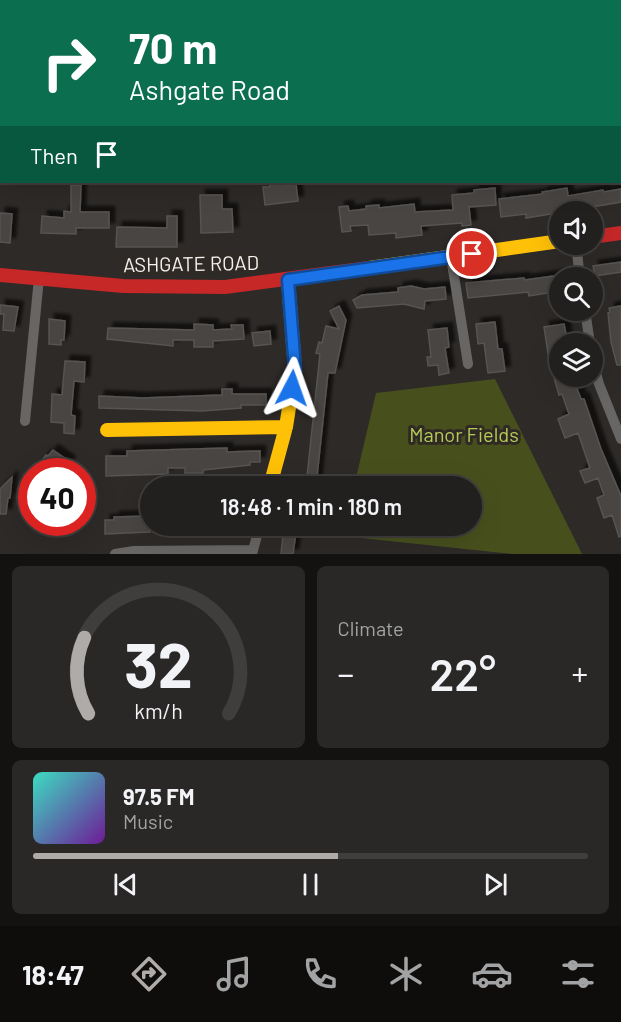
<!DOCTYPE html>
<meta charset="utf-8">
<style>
:root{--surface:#22201e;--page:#2a2827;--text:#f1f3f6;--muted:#a2a3a4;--line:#3f3e3c;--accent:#afaba8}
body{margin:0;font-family:Barlow,sans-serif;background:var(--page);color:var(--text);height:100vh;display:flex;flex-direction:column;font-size:22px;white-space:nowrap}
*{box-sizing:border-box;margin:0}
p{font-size:20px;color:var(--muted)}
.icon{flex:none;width:33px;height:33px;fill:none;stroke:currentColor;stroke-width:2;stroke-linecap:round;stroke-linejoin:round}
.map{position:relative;height:554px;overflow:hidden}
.details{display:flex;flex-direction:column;gap:12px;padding:12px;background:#131210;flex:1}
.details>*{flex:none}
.guide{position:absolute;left:0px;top:0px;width:621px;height:183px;box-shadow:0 6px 24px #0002,0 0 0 2px var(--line);background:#0b6e4f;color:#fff;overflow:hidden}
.controls{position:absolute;left:549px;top:201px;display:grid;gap:12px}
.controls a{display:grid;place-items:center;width:54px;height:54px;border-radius:50%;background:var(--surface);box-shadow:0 6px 24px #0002,0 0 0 2px var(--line);font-size:30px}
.speed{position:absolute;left:18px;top:458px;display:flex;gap:12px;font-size:30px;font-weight:700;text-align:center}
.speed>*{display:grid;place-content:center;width:78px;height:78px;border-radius:50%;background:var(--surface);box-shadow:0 6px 24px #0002,0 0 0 2px var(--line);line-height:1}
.speed .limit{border:9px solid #d22;background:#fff;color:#111}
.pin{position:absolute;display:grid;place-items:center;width:51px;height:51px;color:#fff;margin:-26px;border:3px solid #fff;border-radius:50%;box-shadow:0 2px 6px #0007}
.me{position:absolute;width:66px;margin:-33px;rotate:4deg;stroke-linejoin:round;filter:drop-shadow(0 0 4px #0008)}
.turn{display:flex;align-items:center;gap:21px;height:126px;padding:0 30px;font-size:27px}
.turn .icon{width:78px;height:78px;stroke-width:2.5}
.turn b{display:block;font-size:42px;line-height:51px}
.then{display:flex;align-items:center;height:57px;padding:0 30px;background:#0003;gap:12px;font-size:22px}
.big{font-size:45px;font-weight:600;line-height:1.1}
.details .card{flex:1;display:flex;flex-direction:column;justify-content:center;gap:9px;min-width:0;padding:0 21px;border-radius:9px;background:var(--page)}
.details .dial{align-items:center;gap:0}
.dial svg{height:156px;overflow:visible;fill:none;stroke:var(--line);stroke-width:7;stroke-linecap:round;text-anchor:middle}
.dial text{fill:var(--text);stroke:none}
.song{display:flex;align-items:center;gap:18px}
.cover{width:72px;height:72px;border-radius:9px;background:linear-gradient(135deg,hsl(170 70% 55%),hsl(280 70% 35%))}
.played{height:6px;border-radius:3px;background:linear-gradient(90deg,var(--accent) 55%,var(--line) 55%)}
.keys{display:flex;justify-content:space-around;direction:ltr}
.heat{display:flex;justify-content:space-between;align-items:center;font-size:33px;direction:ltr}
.details .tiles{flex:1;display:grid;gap:12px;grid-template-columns:1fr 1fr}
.card:last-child{grid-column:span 2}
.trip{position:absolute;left:140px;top:476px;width:342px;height:60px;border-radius:30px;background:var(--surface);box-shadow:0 6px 24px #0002,0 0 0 2px var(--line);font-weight:600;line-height:60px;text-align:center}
.dock{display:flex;height:96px;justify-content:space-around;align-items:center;background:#0e0d0c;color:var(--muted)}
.dock .icon{width:42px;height:42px}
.dock .current{color:var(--accent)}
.dock b{font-size:27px;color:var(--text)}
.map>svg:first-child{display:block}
</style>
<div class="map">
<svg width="621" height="554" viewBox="0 0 621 554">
<defs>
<filter id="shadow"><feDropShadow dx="5.5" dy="-5.5" stdDeviation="1.5" flood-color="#0009"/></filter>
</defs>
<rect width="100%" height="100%" fill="#2d2a28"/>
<!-- green -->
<path fill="#47501d" d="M495,379L582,554H513L342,536L345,525H471V486H354L376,393Z"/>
<!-- building -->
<path fill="#484543" stroke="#575452" stroke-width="1.5" filter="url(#shadow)" d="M269,182H286L287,185L296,184L298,201L265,205L263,187H270Z
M71,185H81L80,212H109V228H76V234L41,233L42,216L64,218V211L71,212Z
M495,188L496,205L469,207L471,225L462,226V223L421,226L422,235L396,238V233L369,235L368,225L350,226L351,231L342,232L339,207L348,206L349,211L366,209V206L379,205V208L414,204L415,212L453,210L452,195L474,193V190Z
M567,188L568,196L603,190L604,192L621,189V202L526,218V214L501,217L499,199L543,194L542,192Z
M200,195H222V209H232L233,232L201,233Z
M0,213L12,214L10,243L0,242Z
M167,216H177V247H116L117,227L167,228Z
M621,262V272L595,276L593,266Z
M560,275V291L529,296L528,292L468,298L466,283L524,278L525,280Z
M411,286L424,289L445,287L446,299L425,301L424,309L404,304L357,308L353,300L362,295L398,292V288Z
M0,305L18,307L14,331L3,330L4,314H0Z
M339,306L346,320L335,373H328L316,486H306L320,354L316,353L319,342L322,343L326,326L339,329L330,311Z
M621,306V365H617L611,342L608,313L610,312L609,308Z
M49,319L65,321L64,340H61V345L49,344Z
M495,322L498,349H502L505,371L488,373L484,343L478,344L476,324Z
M194,324L213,325V330L232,329L231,325H243L244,339L213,341V347H194V340H173V346L107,339L108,328L194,330Z
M564,324L567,339L560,340V376H572L581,399H584L601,449L621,496V536L619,537L612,515L604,518L597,498L604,495L598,478L585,483L580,471L590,468L578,433L565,438L558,419L569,414L562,394L559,395L551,367H550L544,327Z
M447,328L449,347L445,348L449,373L439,375L438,365L428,366L427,357H431L428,330Z
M270,331L271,344L254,346L252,333Z
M65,361L85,362L84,382L74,381L71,415L75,416L74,434L64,433V423L51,422L52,394L62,395Z
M222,389H232V394H266V405H241V408L202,411L99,408V396L143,398L222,395Z
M227,448V452L260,451V462H250V465L203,470V473H185V468H168V474L106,476V456H127V451Z
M53,450L70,462L63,471H34L46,455L48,456Z
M12,477L10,498H8L6,514H0V489Z
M150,516V532L105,534V520H114V517Z
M284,525H297L293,554H281Z"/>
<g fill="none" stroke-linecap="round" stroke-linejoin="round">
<!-- street -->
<path stroke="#686665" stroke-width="10" d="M175,0L178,2
M116,2L118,0
M220,2L233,0
M396,2V0
M620,65H621
M576,244L580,278
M451,257L468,364
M585,310L590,344
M592,358L599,384L621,439
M25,421L39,278
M115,554L134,551L253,550
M252,554L260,525"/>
<!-- slow -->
<path stroke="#ffc107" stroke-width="14" d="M369,268L560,241
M107,430L286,427
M270,486L286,427L295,369L288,280"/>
<!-- jam -->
<path stroke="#c62828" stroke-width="14" d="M592,237L621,233
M0,275L123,286L225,287L369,268"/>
</g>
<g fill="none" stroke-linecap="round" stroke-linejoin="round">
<defs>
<path id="route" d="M292,388L295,369L288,280L472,254"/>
</defs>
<!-- route casing -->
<use href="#route" stroke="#114b97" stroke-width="15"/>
<!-- route -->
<use href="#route" stroke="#1a73e8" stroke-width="10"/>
</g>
<g text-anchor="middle" stroke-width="6" stroke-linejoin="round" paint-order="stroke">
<!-- street labels -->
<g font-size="20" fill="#f5f1ed" stroke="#302a25">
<text transform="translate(191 264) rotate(-1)" y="7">ASHGATE ROAD</text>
</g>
<!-- park labels -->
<g font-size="20" fill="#b4cb57" stroke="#302a25">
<text x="464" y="442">Manor Fields</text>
</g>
</g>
</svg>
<div class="controls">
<a><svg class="icon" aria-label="sound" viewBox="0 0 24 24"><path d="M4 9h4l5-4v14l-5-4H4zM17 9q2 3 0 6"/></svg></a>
<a><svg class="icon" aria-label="search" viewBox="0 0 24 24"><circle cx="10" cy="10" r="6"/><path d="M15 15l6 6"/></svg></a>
<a><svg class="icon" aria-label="layers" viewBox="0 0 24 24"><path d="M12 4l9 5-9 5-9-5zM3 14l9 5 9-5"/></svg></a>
</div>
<div class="speed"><div class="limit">40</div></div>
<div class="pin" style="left:472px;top:254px;background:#d93025"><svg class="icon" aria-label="arrive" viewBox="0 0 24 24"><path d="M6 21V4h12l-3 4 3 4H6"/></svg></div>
<svg class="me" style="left:292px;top:388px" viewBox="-20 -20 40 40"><path d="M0-17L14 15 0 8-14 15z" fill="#1a73e8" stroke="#fff" stroke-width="4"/></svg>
<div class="trip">18:48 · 1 min · 180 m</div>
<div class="guide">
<div class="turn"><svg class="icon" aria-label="right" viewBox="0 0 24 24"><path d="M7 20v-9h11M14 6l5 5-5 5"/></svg><div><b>70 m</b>Ashgate Road</div></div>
<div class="then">Then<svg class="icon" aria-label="arrive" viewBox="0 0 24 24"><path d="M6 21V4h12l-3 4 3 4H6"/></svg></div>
</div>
</div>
<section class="details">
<div class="tiles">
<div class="card dial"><svg viewBox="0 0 100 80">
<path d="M14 69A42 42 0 1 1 86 69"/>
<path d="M14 69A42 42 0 0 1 12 30" stroke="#afaba8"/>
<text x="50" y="56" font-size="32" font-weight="700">32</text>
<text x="50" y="72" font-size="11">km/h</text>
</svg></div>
<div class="card"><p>Climate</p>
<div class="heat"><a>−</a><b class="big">22°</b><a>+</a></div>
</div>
<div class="card">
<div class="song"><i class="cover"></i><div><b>97.5 FM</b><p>Music</p></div></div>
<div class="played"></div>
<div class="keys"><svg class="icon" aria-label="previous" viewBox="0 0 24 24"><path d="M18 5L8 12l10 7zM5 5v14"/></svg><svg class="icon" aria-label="pause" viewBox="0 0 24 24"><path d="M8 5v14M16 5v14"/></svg><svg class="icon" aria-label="next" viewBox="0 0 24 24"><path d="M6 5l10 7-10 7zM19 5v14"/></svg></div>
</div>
</div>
</section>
<nav class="dock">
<b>18:47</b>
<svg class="icon current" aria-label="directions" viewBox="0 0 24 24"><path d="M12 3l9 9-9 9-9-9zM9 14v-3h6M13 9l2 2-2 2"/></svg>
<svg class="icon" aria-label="music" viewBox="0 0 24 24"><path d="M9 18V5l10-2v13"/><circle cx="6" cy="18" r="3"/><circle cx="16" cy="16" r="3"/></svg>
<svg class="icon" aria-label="phone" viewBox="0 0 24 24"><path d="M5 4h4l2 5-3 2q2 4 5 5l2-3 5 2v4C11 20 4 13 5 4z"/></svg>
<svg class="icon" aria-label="climate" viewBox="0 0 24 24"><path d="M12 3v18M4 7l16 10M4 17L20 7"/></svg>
<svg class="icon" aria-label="car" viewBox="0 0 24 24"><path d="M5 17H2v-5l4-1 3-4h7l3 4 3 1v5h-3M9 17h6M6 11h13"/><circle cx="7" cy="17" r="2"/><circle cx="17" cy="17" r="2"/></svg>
<svg class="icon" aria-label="filters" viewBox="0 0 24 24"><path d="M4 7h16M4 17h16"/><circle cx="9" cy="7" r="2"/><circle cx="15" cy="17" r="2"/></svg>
</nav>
